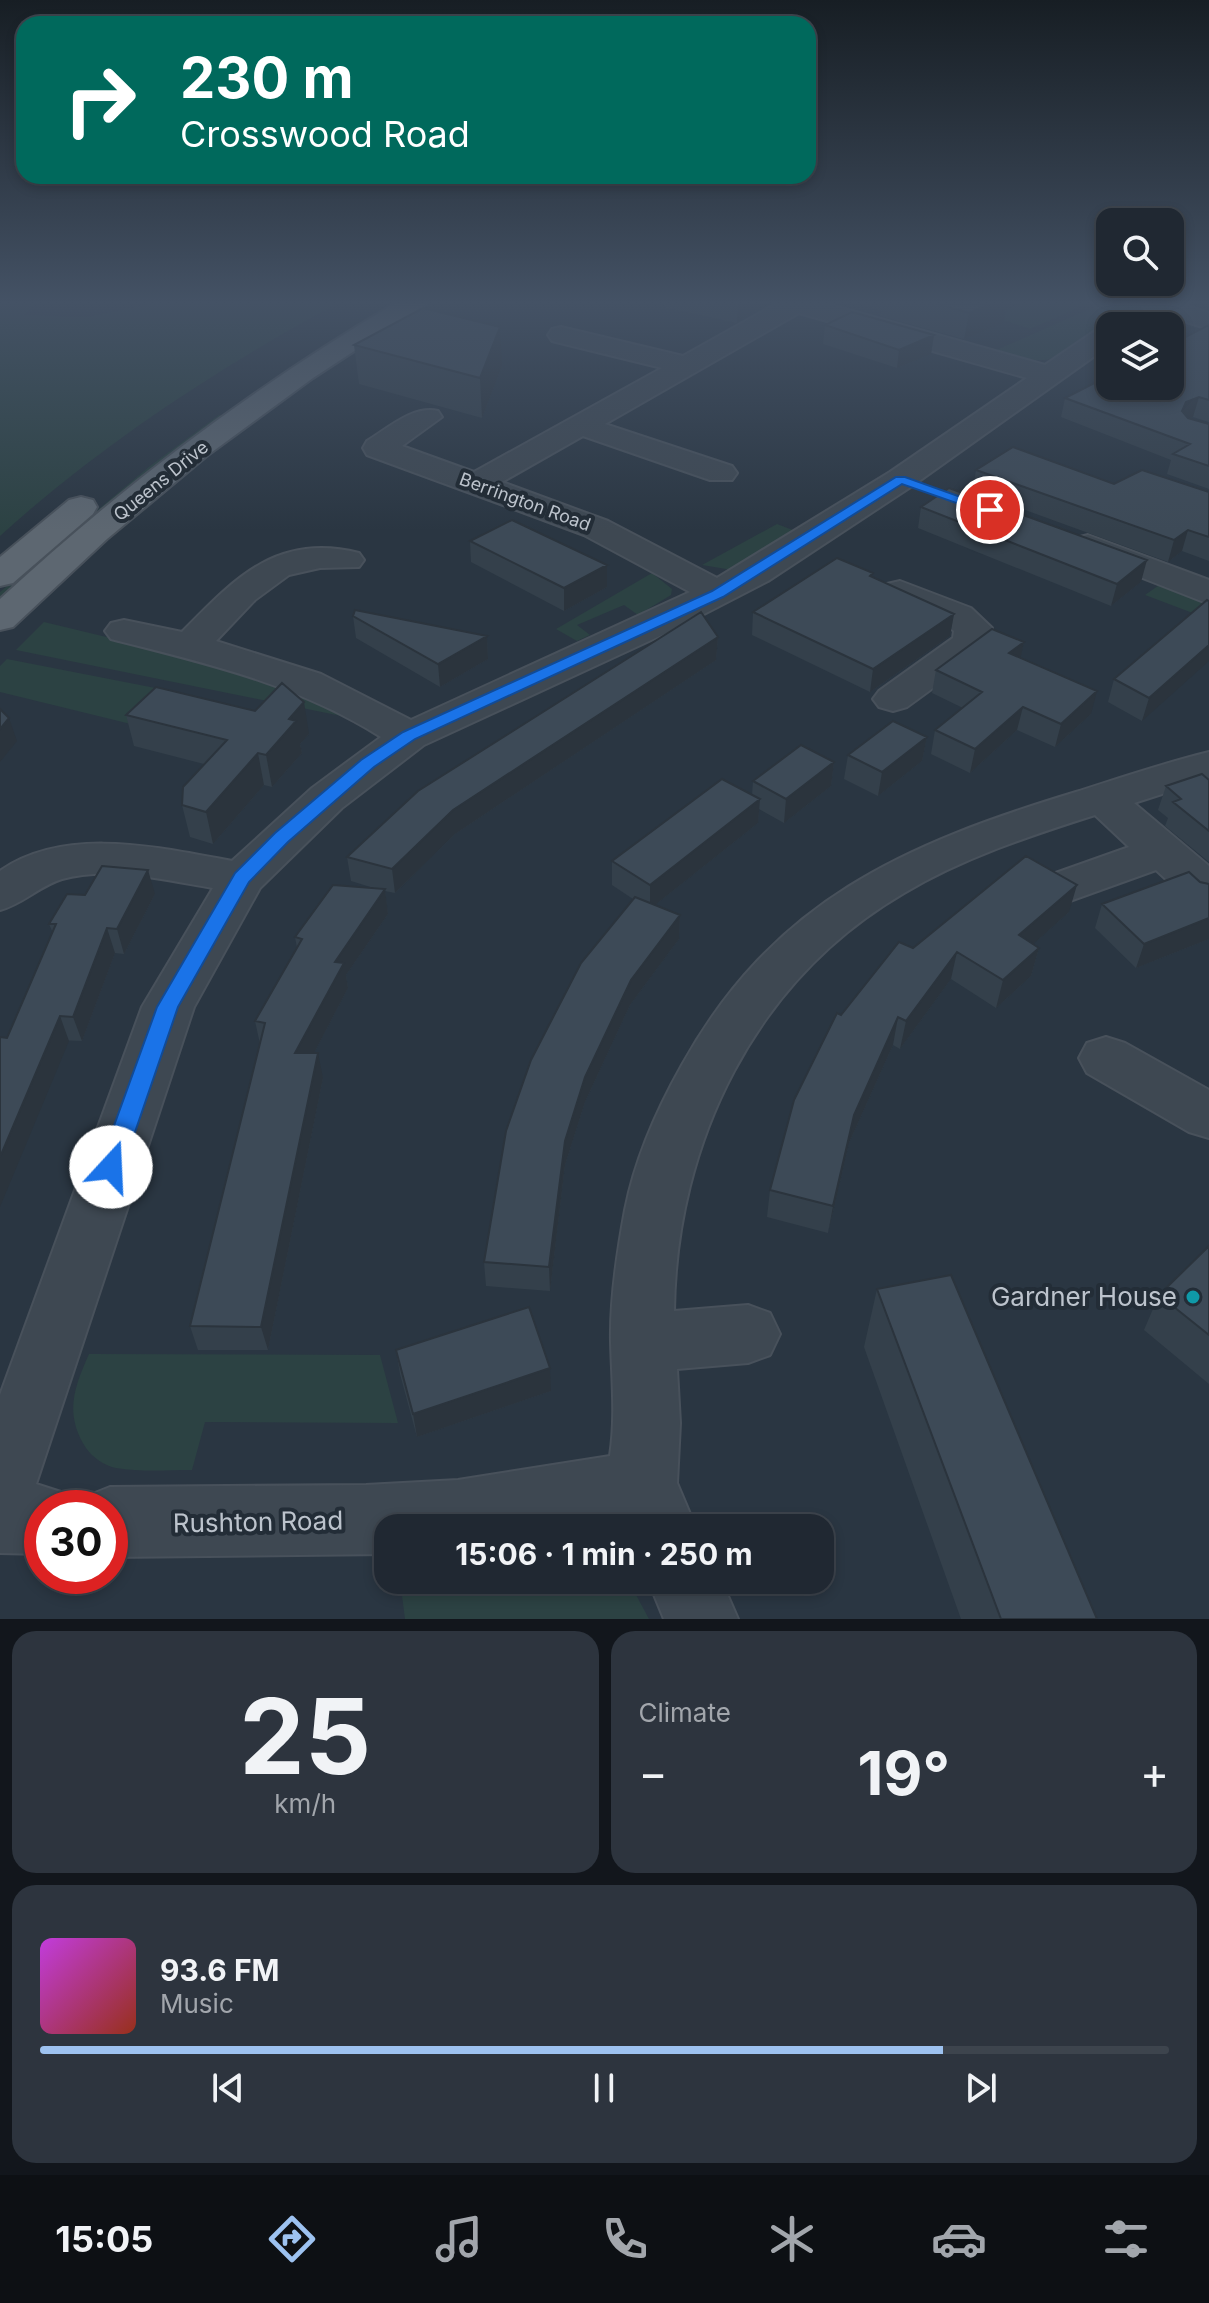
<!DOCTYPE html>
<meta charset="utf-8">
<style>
:root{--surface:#202832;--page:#2d343e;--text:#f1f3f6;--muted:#a2a6ac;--line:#3d444d;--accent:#9dc2f0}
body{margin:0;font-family:Inter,sans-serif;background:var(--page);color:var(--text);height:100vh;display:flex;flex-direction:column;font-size:30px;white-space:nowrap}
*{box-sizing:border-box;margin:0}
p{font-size:26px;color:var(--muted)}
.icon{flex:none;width:44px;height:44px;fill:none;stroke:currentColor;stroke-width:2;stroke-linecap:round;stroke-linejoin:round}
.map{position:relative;height:1619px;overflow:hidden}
.panel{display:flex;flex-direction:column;gap:12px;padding:12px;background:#12161c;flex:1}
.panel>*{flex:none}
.hud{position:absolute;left:16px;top:16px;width:800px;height:168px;border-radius:24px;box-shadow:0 4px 12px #0003,0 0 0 2px var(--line);background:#00695c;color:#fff;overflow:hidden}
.controls{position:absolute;left:1096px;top:208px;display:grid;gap:16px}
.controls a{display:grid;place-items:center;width:88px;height:88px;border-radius:16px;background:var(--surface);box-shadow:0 4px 12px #0003,0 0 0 2px var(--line);font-size:40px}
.speed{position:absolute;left:24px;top:1490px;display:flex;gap:16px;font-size:40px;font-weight:700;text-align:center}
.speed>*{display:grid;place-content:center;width:104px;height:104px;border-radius:50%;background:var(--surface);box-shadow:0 4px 12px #0003,0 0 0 2px var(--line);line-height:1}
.speed .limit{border:12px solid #d22;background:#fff;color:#111}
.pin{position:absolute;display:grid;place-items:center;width:68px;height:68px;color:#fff;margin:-34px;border:4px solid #fff;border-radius:50%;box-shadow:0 2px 8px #0007}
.me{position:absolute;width:88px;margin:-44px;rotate:20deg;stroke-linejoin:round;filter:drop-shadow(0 0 6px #0008)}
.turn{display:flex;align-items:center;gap:28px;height:168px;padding:0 32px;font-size:36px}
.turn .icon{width:104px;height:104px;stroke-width:2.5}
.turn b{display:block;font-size:56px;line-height:68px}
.big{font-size:60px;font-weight:700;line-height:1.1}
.panel .tile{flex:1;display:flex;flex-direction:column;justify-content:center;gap:12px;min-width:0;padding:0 28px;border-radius:24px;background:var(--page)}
.panel .dial{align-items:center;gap:0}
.dial b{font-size:104px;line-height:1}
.song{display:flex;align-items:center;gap:24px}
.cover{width:96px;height:96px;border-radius:12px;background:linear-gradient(135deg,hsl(290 70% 55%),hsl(10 70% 35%))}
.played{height:8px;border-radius:4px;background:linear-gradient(90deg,var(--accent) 80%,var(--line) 80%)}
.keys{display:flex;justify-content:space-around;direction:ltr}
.heat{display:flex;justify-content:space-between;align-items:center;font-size:44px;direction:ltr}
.panel .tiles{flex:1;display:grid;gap:12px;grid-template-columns:1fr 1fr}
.tile:last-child{grid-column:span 2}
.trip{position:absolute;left:374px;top:1514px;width:460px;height:80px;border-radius:24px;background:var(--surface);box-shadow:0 4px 12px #0003,0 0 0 2px var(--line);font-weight:700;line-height:80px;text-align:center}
.tab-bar{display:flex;height:128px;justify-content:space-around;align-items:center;background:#0d1014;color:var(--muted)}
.tab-bar .icon{width:56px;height:56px}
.tab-bar .on{color:var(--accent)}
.tab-bar b{font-size:36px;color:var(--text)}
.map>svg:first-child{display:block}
</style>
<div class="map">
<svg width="1209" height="1619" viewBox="0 0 1209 1619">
<rect width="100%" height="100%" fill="#2a3642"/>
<!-- green -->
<path fill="#2c4243" d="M0,304H35L24,315L88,317L150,304H336C217,369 100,445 0,536Z
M1020,304H1087L1030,329L992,316Z
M1101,304L1127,307L1118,316L1121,318C1068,356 1059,371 992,352Z
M219,415L226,416L0,599V592L150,466Z
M777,524L803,534L732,570L702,565Z
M652,573L672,589L671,595L638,615L624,605L577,625L590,635L577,641L556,629Z
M1162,583L1209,605L1198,615L1145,595Z
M44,622L252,672L361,720L16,650Z
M7,659L181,693L143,727L0,692V666Z
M89,1354L380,1355L398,1423L205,1422L192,1470C167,1470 140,1472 116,1468C105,1466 92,1457 86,1448C64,1414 74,1388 89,1354Z
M400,1580H628L649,1619H405Z"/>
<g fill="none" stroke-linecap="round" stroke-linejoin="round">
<defs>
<path id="minor" d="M776,304H827L1045,365L1101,327L1114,326H1110V345L912,486L768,581L675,629L424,745L342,808L260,888L194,1007L36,1484L67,1494L72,1508H42V1554L0,1553V1395L142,1007L213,888C165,880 109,866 62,879C39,886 23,904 0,910V871C66,825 160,848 232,861L312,788L381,737C297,684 206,663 111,639L105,631L111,623L124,620L182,632C234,579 277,532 359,553L364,560L359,567L320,568L289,575L255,600L216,641L321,674L411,720L690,592L584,535L367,455L363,448L367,441C387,429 413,405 438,411L442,417L402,446L474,472L662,368L552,341L548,335L552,329L561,327L683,356ZM799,313L1027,378L890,472L717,578L608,521L502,482L583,436L710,480H732L737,473L732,466L605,424Z
M1141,304H1182L1209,313V329L1145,309Z
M1088,535L1209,580V604L1076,552L1071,545L1076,538Z
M900,581L971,608L992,628L991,642L985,650L907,707L893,711L879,707L873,699L879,691L953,638L954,631L945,624L887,600L882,592L887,584Z
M1209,752V779L1134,803L1209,866V908L1192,903L1156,870L1067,902L1050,897L1044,886L1050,875L1129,847L1095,815C1029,836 963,858 904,893C755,980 676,1142 674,1311L748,1305L770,1313L780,1334L770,1355L748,1363L677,1369L680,1423L677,1483L696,1528H625L623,1523L590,1528H388V1554L110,1557V1508H81L85,1497L110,1487L366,1485L458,1480L610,1456C616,1417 612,1380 611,1342C610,1299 617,1253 625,1210C635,1159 656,1111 682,1065C773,901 904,844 1076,792C1120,778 1164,763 1209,752Z
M1106,1037L1125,1043L1209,1090V1138L1189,1132L1087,1073L1079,1058L1087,1043Z
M648,1580H721L738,1619H664Z"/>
<path id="major" d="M394,304H426L313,378L208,455L107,539L13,627L0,630V599C121,487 252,388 394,304Z
M81,497L93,500L97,507L93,514L13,583L0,586V557L69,500Z"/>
</defs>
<!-- minor casing -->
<use href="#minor" stroke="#48515b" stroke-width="4"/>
<!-- major casing -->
<use href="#major" stroke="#48515b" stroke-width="4"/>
<!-- minor -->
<use href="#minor" fill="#3e4852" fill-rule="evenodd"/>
<!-- major -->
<use href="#major" fill="#5d6771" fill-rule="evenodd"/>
</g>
<!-- wall -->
<path fill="#34404b" d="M664,304H765L737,323L664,307Z
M861,304H1013L1006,307L1004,323L964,339L880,316L881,311Z
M825,325L934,335L931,354L897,368L823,344Z
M1209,325V422L1193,417L1189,418L1209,424V489L1167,474L1171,460L1061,417L1065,398Z
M354,345L502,366L482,418L359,384Z
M976,470L1209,492V561L1182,551L1168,562L973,491Z
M921,507L1141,582L1111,606L918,528Z
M470,541L607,587L564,611L471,562Z
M873,577L954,614L950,636L870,692L752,635L753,612Z
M1207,600L1142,721L1108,702L1114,679Z
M353,616L487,636L488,659L440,687L356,638Z
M718,637L716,660L455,834L395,893L385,891L388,914L346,975L348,988L314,1053L323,1078L268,1350H198L190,1326L260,1044L255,1021L297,948L295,937L377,889L351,881L347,857Z
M1024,642L1020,658L1091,714L1055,747L1017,730L970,773L931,754L935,730L963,708L932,693L936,670Z
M126,715L309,734L300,744L302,753L272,787L264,785L213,844L190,837L182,805L204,764L134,746Z
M927,737L922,761L878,796L844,779L848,755Z
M834,762L831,786L784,823L759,809L758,823L655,905L680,915L679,939L630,1005L585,1102L565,1165L550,1291L486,1286L484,1262L633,899L612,885V861L752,795L753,781Z
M1209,780V862L1165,826L1168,818L1158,810L1166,786Z
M1200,882L1209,884V939L1136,968L1095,928L1102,904Z
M155,894L124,954L115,953L82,1041L7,1038L53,933L49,924L85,895Z
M1069,912L1033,944L1039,948L1031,976L996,1008L951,979L900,1049L893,1045L849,1143L828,1233L767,1217L770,1190L841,1015L913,948Z
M1209,1246V1384L1144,1330L1159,1295Z
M877,1289L1097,1619H961L864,1347Z
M396,1350L551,1391L417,1437L400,1374Z"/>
<!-- shaded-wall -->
<path fill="#2b343d" d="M738,304H765L737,323Z
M988,304H1013L1006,307L1004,323L964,339L969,313Z
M500,327L502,366L482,418L480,378Z
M934,335L931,354L897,368L899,350Z
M1199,397L1193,417L1180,421L1182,411L1186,402Z
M1188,530L1182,551L1168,562L1174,540Z
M1147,560L1141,582L1111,606L1117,584Z
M607,565V587L564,611V588Z
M954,614L950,636L870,692L873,669Z
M487,636L488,659L440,687L438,664Z
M718,637L716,660L455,834L395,893L392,869L453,810Z
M1024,642L1019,665L1009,653Z
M1209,645V661L1142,721L1149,698Z
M1097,691L1091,714L1055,747L1061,724Z
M304,702L309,734L300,744L302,753L272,787L266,755L289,719Z
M1023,707L1017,730L970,773L975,749Z
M9,718L17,741L0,762V729Z
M927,737L922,761L878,796L882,772Z
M258,753L264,785L213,844L206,812Z
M834,762L831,786L784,823L786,799Z
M760,799L758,823L650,909V885Z
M148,870L155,894L124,954L117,929Z
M1077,885L1069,912L1012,963L1019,935Z
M385,889L388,914L346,975L348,988L301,1078L295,1053L335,962Z
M680,915L679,939L630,1005L585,1102L565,1165L550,1291L549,1267L565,1141L585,1077L631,980Z
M1209,918V939L1136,968L1144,944Z
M107,928L115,953L82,1041L73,1017Z
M1039,948L1031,976L996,1008L1003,980Z
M957,952L951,979L900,1049L906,1021Z
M60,1016L69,1041L0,1207V1157Z
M898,1017L893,1045L849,1143L828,1233L833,1206L854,1115Z
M318,1053L323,1078L268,1350L261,1327Z
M550,1368L551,1391L417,1437L413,1414Z"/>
<!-- building -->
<path fill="#3d4a57" stroke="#2b343d" stroke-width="2" d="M938,304H989L969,313Z
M423,308L500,327L480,378L354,345Z
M852,312L934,335L899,350L825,325Z
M1209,325V400L1199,397L1186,402L1182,411L1188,418L1209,424V466L1173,454L1190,444L1065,398L1110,375V386H1170V345Z
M1013,447L1114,484L1142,470L1209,492V537L1188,530L1174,540L976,470Z
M949,488L1147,560L1117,584L921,507Z
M512,520L607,565L564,588L470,541Z
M837,558L873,573L870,576L954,614L873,669L753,612Z
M1207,600L1209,601V645L1149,698L1114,679Z
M355,610L487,636L438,664L353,616Z
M701,612L718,637L453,810L392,869L347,857L418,791Z
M992,629L1024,642L1009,653L1097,691L1061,724L1023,707L975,749L935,730L982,692L936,670Z
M282,683L304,702L289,719L296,721L266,755L258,753L206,812L182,805L183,787L227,740L126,715L156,687L255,711Z
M0,709L9,718L0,729Z
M893,721L927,737L882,772L848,755Z
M801,745L834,762L786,799L753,781Z
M1202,774L1209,780V831L1173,802L1181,799L1166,786Z
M722,779L760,799L650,885L612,861Z
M1026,856L1077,885L1019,935L1039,948L1003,980L957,952L906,1021L898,1017L854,1115L833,1206L770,1190L794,1100L837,1013L841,1015L899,942L913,948Z
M102,866L148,870L117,929L107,928L73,1017L60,1016L0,1157V1037L7,1038L56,924H49L67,894L85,895Z
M1189,872L1200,882L1209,884V918L1144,944L1102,904Z
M333,885L385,889L335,962L344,963L295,1053H318L261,1327L190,1326L265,1023L255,1021L302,939L295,937Z
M635,897L680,915L631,980L585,1077L565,1141L549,1267L484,1262L506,1131L531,1060L581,963Z
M1209,1246V1335L1159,1295Z
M951,1275L1097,1619H1001L877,1289Z
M529,1307L550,1368L413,1414L396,1350Z"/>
<!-- sky -->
<linearGradient id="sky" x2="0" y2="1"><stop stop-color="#171e24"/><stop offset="0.57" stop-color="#445265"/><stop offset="1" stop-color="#445265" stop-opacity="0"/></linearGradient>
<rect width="1209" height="531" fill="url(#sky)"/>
<!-- route -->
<path fill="#1a73e8" stroke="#114b97" stroke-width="2" d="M896,477H905L997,510L985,513L902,484L723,597L415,739L374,767L288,842L249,882L178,1007L123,1167L119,1174L111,1177L102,1174L99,1167L157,1007L235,873L275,833L361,760L403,732L712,591Z"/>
<!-- markers -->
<circle fill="#0f9aa8" stroke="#232d37" stroke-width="3" cx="1193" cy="1297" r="8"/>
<g text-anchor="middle" stroke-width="8" stroke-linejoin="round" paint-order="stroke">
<!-- far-street labels -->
<g font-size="18" fill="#bcc3cc" stroke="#232d37">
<text transform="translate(161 481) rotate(-39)" y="6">Queens Drive</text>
<text transform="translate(525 502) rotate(20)" y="6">Berrington Road</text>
</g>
<!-- near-poi labels -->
<g font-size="26" fill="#bcc3cc" stroke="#232d37" text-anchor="end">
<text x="1177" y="1306">Gardner House</text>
</g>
<!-- near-street labels -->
<g font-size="26" fill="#bcc3cc" stroke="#232d37">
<text transform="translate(258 1522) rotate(-1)" y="9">Rushton Road</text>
</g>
</g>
</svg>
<div class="controls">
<a><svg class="icon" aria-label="search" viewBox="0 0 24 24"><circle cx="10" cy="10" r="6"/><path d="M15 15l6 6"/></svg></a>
<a><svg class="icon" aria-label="layers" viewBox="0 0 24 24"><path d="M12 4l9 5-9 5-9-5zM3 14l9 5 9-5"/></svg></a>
</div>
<div class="speed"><div class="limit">30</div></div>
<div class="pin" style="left:990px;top:510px;background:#d93025"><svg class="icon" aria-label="arrive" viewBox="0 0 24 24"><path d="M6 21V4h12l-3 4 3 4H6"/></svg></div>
<svg class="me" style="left:111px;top:1167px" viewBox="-20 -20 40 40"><circle r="19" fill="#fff"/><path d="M0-13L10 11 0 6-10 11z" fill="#1a73e8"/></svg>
<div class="trip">15:06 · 1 min · 250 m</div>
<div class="hud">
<div class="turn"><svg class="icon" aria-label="right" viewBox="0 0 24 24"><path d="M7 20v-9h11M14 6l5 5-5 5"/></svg><div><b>230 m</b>Crosswood Road</div></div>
</div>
</div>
<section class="panel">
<div class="tiles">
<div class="tile dial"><b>25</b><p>km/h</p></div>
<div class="tile"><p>Climate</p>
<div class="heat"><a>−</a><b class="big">19°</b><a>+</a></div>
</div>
<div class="tile">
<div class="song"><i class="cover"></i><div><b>93.6 FM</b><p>Music</p></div></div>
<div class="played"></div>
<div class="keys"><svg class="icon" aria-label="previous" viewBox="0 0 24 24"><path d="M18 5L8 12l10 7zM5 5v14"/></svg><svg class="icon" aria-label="pause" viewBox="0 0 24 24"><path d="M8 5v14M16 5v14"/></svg><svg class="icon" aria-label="next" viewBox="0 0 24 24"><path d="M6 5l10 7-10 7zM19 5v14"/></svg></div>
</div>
</div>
</section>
<nav class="tab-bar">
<b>15:05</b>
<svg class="icon on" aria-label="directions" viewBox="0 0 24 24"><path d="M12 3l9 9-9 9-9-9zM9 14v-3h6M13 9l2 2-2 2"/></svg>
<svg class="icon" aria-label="music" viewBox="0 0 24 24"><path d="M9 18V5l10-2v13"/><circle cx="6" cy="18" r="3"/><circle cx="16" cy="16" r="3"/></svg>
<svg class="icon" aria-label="phone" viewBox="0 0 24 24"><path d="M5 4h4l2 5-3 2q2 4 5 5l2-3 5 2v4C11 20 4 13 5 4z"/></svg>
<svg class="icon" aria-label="climate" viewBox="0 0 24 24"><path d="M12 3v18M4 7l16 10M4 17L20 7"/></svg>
<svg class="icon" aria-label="car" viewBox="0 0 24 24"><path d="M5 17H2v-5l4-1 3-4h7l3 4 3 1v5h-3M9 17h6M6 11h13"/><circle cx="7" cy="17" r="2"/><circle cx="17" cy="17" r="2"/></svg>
<svg class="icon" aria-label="filters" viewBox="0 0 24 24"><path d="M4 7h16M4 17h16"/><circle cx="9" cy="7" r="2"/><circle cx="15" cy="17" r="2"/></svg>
</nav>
